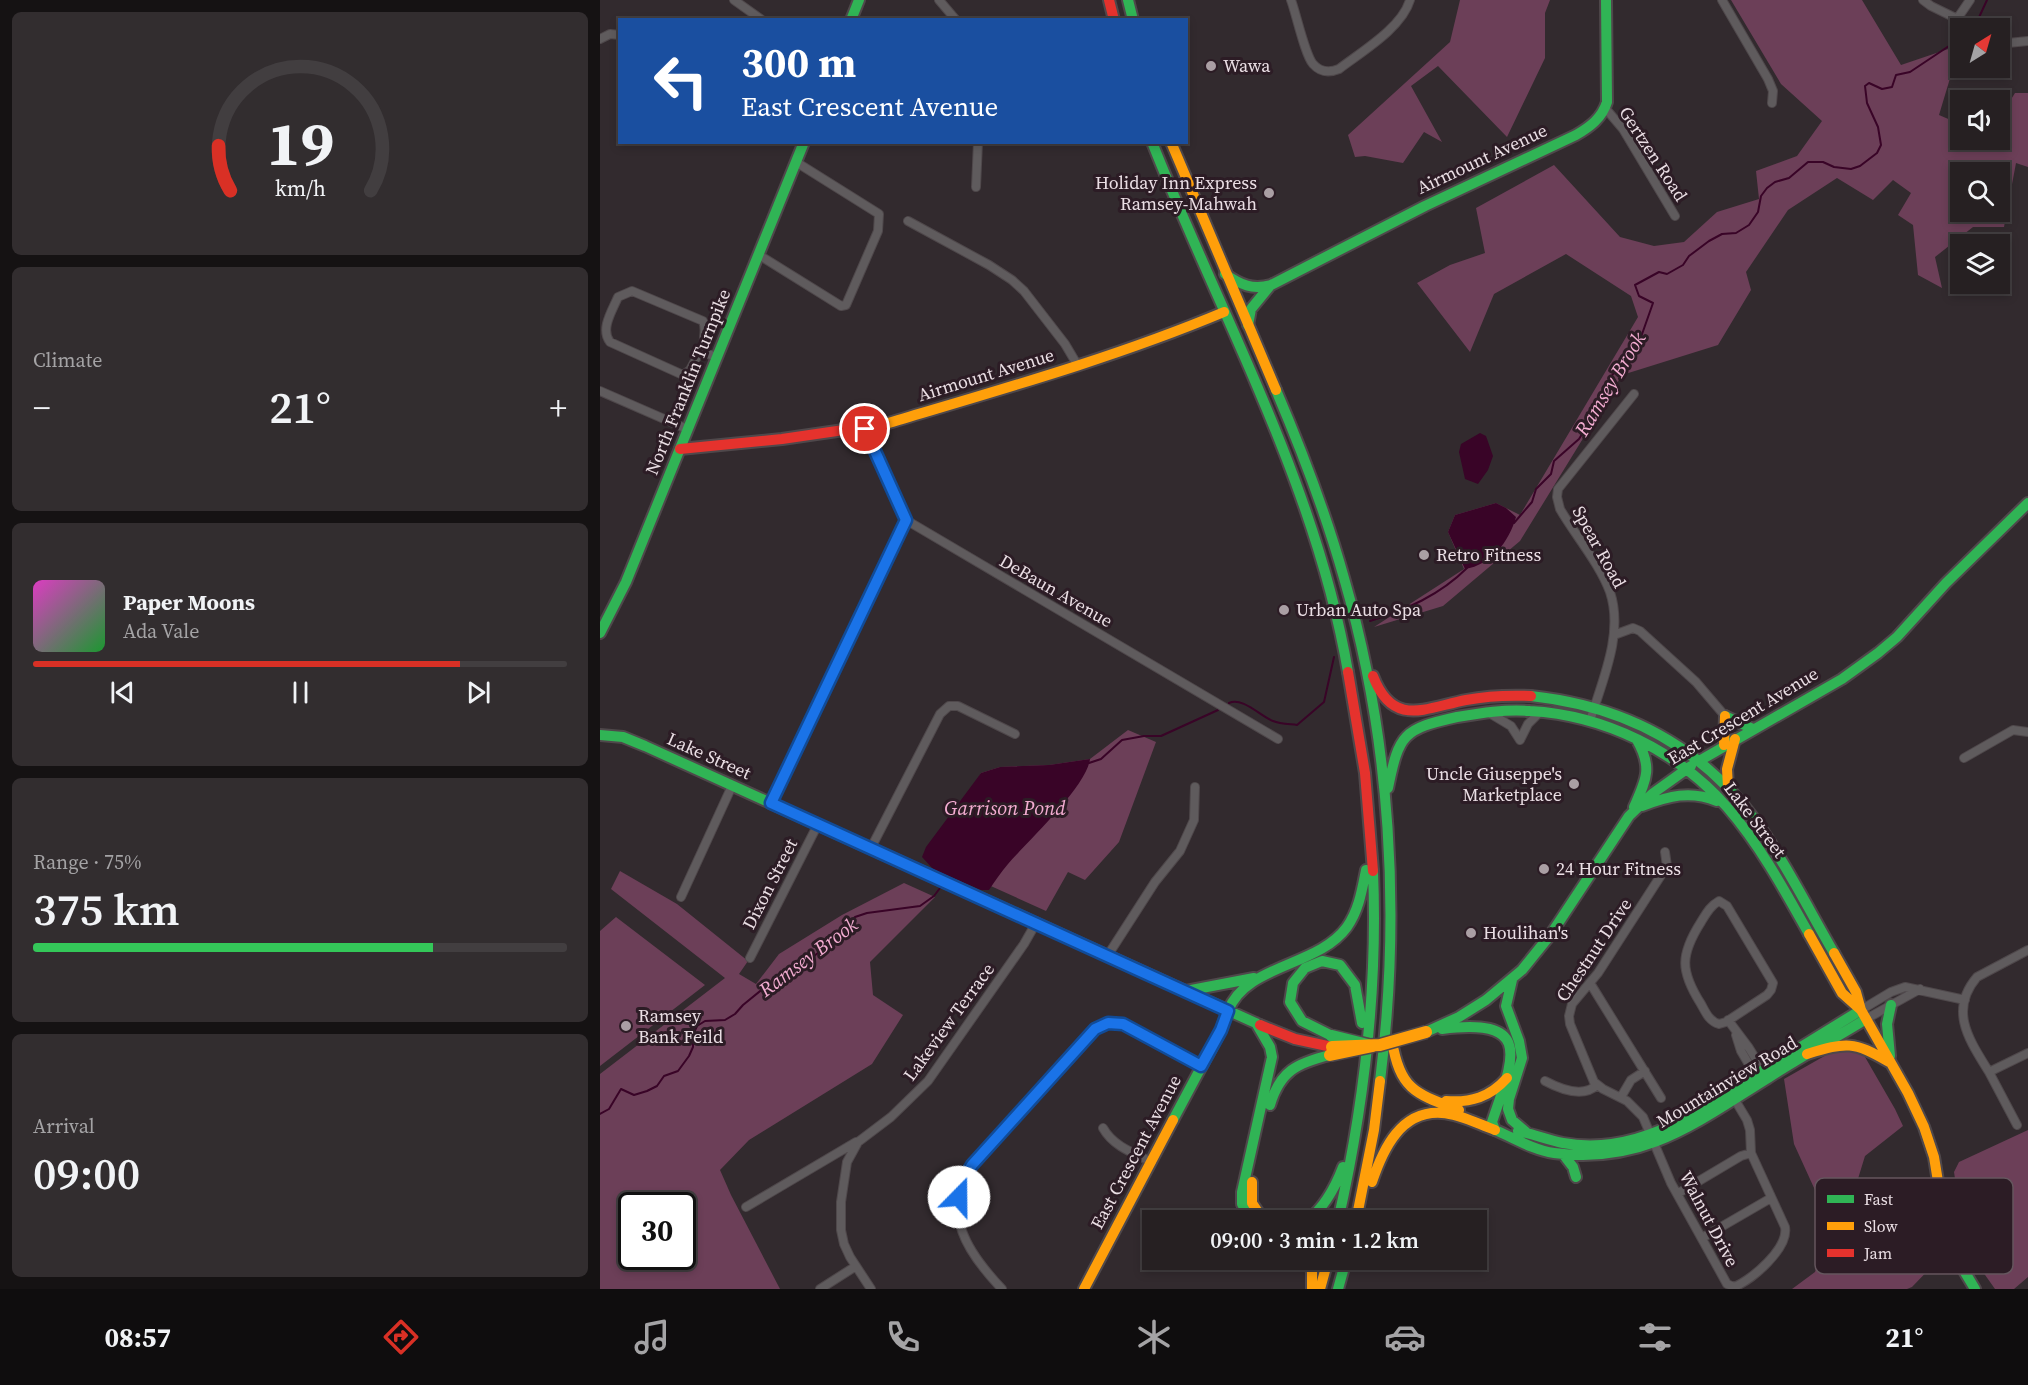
<!DOCTYPE html>
<meta charset="utf-8">
<style>
:root{--surface:#262022;--page:#322d2f;--text:#f1f3f6;--muted:#a4a3a5;--line:#423e40;--accent:#d93025}
body{margin:0;font-family:"Source Serif 4",serif;background:var(--page);color:var(--text);height:100vh;display:flex;flex-direction:column;font-size:22px;white-space:nowrap}
*{box-sizing:border-box;margin:0}
p{font-size:20px;color:var(--muted)}
.icon{flex:none;width:33px;height:33px;fill:none;stroke:currentColor;stroke-width:2;stroke-linecap:round;stroke-linejoin:round}
.map{position:relative;flex:1;overflow:hidden}
.sheet{display:flex;flex-direction:column;gap:12px;padding:12px;background:#151213;width:600px}
.sheet>*{flex:none}
.top-card{position:absolute;left:18px;top:18px;width:570px;height:126px;border-radius:0px;box-shadow:0 3px 9px #0003,0 0 0 2px var(--line);background:#1a4fa0;color:#fff;overflow:hidden}
.needle{width:39px;rotate:37deg}
.tools{position:absolute;left:1350px;top:18px;display:grid;gap:12px}
.tools a{display:grid;place-items:center;width:60px;height:60px;border-radius:0px;background:var(--surface);box-shadow:0 3px 9px #0003,0 0 0 2px var(--line);font-size:30px}
.speed{position:absolute;left:18px;top:1192px;display:flex;gap:12px;font-size:30px;font-weight:700;text-align:center}
.speed>*{display:grid;place-content:center;width:78px;height:78px;border-radius:50%;background:var(--surface);box-shadow:0 3px 9px #0003,0 0 0 2px var(--line);line-height:1}
.speed .limit{border:3px solid #111;border-radius:9px;background:#fff;color:#111}
.pin{position:absolute;display:grid;place-items:center;width:51px;height:51px;color:#fff;margin:-26px;border:3px solid #fff;border-radius:50%;box-shadow:0 2px 6px #0007}
.me{position:absolute;width:66px;margin:-33px;rotate:22deg;stroke-linejoin:round;filter:drop-shadow(0 0 4px #0008)}
.turn{display:flex;align-items:center;gap:21px;height:126px;padding:0 24px;font-size:27px}
.turn .icon{width:78px;height:78px;stroke-width:2.5}
.turn b{display:block;font-size:42px;line-height:51px}
.big{font-size:45px;font-weight:600;line-height:1.1}
.sheet .widget{flex:1;display:flex;flex-direction:column;justify-content:center;gap:9px;min-width:0;padding:0 21px;border-radius:9px;background:var(--page)}
.sheet .dial{align-items:center;gap:0}
.dial svg{height:156px;overflow:visible;fill:none;stroke:var(--line);stroke-width:7;stroke-linecap:round;text-anchor:middle}
.dial text{fill:var(--text);stroke:none}
.song{display:flex;align-items:center;gap:18px}
.cover{width:72px;height:72px;border-radius:9px;background:linear-gradient(135deg,hsl(310 70% 55%),hsl(130 70% 35%))}
.played{height:6px;border-radius:3px;background:linear-gradient(90deg,var(--accent) 80%,var(--line) 80%)}
.keys{display:flex;justify-content:space-around;direction:ltr}
.heat{display:flex;justify-content:space-between;align-items:center;font-size:33px;direction:ltr}
.charge{height:9px;border-radius:4px;background:linear-gradient(90deg,#34c759 75%,var(--line) 0)}
.trip{position:absolute;left:542px;top:1210px;width:345px;height:60px;border-radius:0px;background:var(--surface);box-shadow:0 3px 9px #0003,0 0 0 2px var(--line);font-weight:600;line-height:60px;text-align:center}
.tabs{display:flex;height:96px;justify-content:space-around;align-items:center;background:#0f0d0e;color:var(--muted)}
.tabs .icon{width:42px;height:42px}
.tabs .selected{color:var(--accent)}
.tabs b{font-size:27px;color:var(--text)}
main{display:flex;flex:1;min-height:0}
.map>svg:first-child{display:block}
</style>
<main>
<section class="sheet">
<div class="widget dial"><svg viewBox="0 0 100 80">
<path d="M14 69A42 42 0 1 1 86 69"/>
<path d="M14 69A42 42 0 0 1 8 46" stroke="#d93025"/>
<text x="50" y="56" font-size="32" font-weight="700">19</text>
<text x="50" y="72" font-size="11">km/h</text>
</svg></div>
<div class="widget"><p>Climate</p>
<div class="heat"><a>−</a><b class="big">21°</b><a>+</a></div>
</div>
<div class="widget">
<div class="song"><i class="cover"></i><div><b>Paper Moons</b><p>Ada Vale</p></div></div>
<div class="played"></div>
<div class="keys"><svg class="icon" aria-label="previous" viewBox="0 0 24 24"><path d="M18 5L8 12l10 7zM5 5v14"/></svg><svg class="icon" aria-label="pause" viewBox="0 0 24 24"><path d="M8 5v14M16 5v14"/></svg><svg class="icon" aria-label="next" viewBox="0 0 24 24"><path d="M6 5l10 7-10 7zM19 5v14"/></svg></div>
</div>
<div class="widget"><p>Range · 75%</p><b class="big">375 km</b><div class="charge"></div></div>
<div class="widget"><p>Arrival</p><b class="big">09:00</b></div>
</section>
<div class="map">
<svg width="1428" height="1289" viewBox="0 0 1428 1289">
<rect width="100%" height="100%" fill="#322a2e"/>
<!-- green -->
<path fill="#6c3f58" fill-rule="evenodd" d="M860,0H950L945,13V58L907,137L838,66L811,86L842,142L824,132L803,163L765,156L755,157L748,135L850,42Z
M1131,0H1262L1301,65L1360,45L1339,115L1360,124V140H1400V117L1415,93H1428V167L1416,163L1404,227H1373L1335,257L1342,288L1318,275L1313,225L1298,215L1311,193L1293,180L1273,200L1237,178L1188,210L1146,272L1151,290L1118,345L1022,375L920,541L843,606L774,627L864,569L848,532L855,515L896,503L920,515L1038,317L1031,296L966,254L894,294L870,352L817,283L850,265L885,253L876,208L954,165L1020,237L1054,246L1084,242L1117,212L1159,199L1156,171L1197,156L1222,121L1181,84ZM1360,172H1400V212H1360Z
M528,730L556,742L519,842L485,880L468,872L446,911L333,860L381,773L400,767L449,765L490,759Z
M20,871L77,904L148,961L139,974L156,984L179,954L242,915L304,883L335,897L270,962L273,995L303,1015L272,1064L149,1140L120,1170L131,1195L180,1289H0V1074L125,978L11,889ZM32,1206H82V1257H32Z
M16,917L105,985L0,1066V931Z
M1235,1050H1261L1295,1109L1303,1126L1265,1156L1253,1195L1304,1247L1330,1236L1339,1259L1312,1287L1307,1289H1192L1215,1272L1230,1223L1194,1144L1184,1079Z
M1428,1130V1277L1414,1289H1395L1378,1265L1363,1232L1354,1172L1359,1162Z"/>
<!-- water -->
<path fill="#390427" d="M880,433L886,436L893,456L888,470L878,484L865,479L859,452L861,444Z
M896,503L906,508L916,517C909,542 891,565 865,569L848,532L855,515Z
M490,759C487,786 428,841 408,864C401,872 395,881 389,890H381L334,870L322,857L326,847L381,773L400,767L449,765Z"/>
<g fill="none" stroke-linecap="round" stroke-linejoin="round">
<!-- stream -->
<path stroke="#390427" stroke-width="2" d="M1375,26L1387,0
M914,523L932,502L936,489L951,474L954,461L979,439L992,418L1010,378L1020,365L1028,359L1032,349L1041,337L1053,303L1039,296L1035,285L1059,272L1067,274L1083,265L1089,256L1109,241L1122,234L1136,233L1149,225L1158,212L1161,196L1167,188L1175,182L1189,178L1208,162H1223L1234,167L1251,169L1260,166L1277,153L1281,145L1278,127L1267,103L1265,86L1269,83L1282,89L1292,87L1296,75L1310,72L1349,46L1360,50
M770,621C806,610 840,595 867,568
M629,703C643,697 660,716 673,721C680,724 689,724 697,725L724,702L734,657
M489,763L501,759L522,740L544,736H561L618,710
M0,1114L9,1109L21,1089L34,1095L47,1091L57,1086L64,1076L78,1071L89,1056L93,1047V1035L97,1026L105,1021L125,1020L135,1014L143,1005L186,970L202,966L230,943L241,929L255,917L267,913L320,906L334,896L343,884"/>
<defs>
<path id="street" d="M134,0L162,20
M339,0L356,20
M691,0C696,13 705,55 713,64C720,72 729,73 739,69C761,52 802,28 810,0
M1122,0L1168,79L1173,91L1172,103
M1323,0L1331,6L1376,28
M1357,19L1370,0
M0,39L10,34L20,35
M1400,40L1408,43L1428,41
M1006,109L1023,129L1075,216
M376,187L378,142
M308,221L389,265L412,280L424,291L465,344L478,366
M159,255L241,306L246,305L278,231L279,214L196,162
M106,353C100,341 108,332 103,321L32,291L18,297C12,311 0,329 10,342L83,375L90,370L98,355L106,353L116,357
M0,391L87,429
M265,428L306,520L678,739
M1014,635L1033,628L1040,631L1096,682L1125,716
M891,714L911,726L920,740
M990,721C1002,681 1024,634 1010,592C1000,564 975,535 960,509L957,497L958,489L1034,394
M920,740L928,724L940,712
M1364,758L1413,730L1428,732
M171,803L306,520
M271,848L340,714L349,706H358L415,734
M1065,852L1067,866L998,973L972,1004L969,1016L970,1024L994,1082L1003,1089L1027,1101L1043,1117L1071,1183L1127,1284L1134,1287C1152,1280 1189,1248 1185,1227L1151,1153L1150,1130L1147,1120L1132,1095
M81,897L132,786
M1119,901L1127,906L1173,983L1171,990L1167,995L1126,1022L1119,1024C1109,1021 1106,1013 1101,1004C1080,971 1080,955 1101,922C1106,914 1110,906 1119,901Z
M1428,950L1377,977C1348,1011 1370,1041 1389,1072L1428,1053
M508,955L555,882L580,851L594,820L595,787
M150,958L218,824
M990,983L1061,1098
M1261,1010L1291,992L1305,987L1365,1000
M1266,1019L1320,989
M1128,1020L1149,1048L1165,1074
M1136,1035L1141,1051L1157,1078
M1389,1072L1417,1125
M945,1081C960,1089 983,1098 997,1085
M1021,1097L1031,1080L1045,1071
M503,1128C513,1146 533,1153 552,1162
M1077,1194L1141,1156L1151,1153
M146,1207L256,1142
M1102,1238L1171,1198
M220,1289L256,1266
M271,1289L250,1257L244,1244L241,1230V1202L247,1162L258,1142L291,1117L328,1081L424,944L436,923
M402,1289C367,1252 341,1214 372,1165L495,1029C504,1023 512,1022 523,1024L601,1067"/>
<path id="fast" d="M528,0L533,20
M251,20L259,0
M552,142C621,317 716,484 748,672
M625,274C641,285 652,290 671,285L825,206L976,135C990,127 1002,118 1007,102L1006,0
M648,325L651,309L669,287
M676,390C702,451 726,514 744,578C791,740 801,914 780,1081
M0,633L26,582L204,142
M931,696C1023,706 1099,744 1155,820C1184,860 1209,910 1234,953
M1125,716L1153,729
M857,717C881,713 905,709 930,711C1004,715 1078,751 1127,807C1160,845 1185,891 1209,934
M0,735L23,737L45,746L660,1025
M1099,761L1242,679L1278,653L1297,637L1346,583L1428,503
M788,788C799,734 803,729 857,717
M1042,806C1069,796 1090,790 1117,801
M1034,807C1046,780 1053,768 1037,740
M912,980L906,1006L919,1041L922,1058L909,1099L908,1109L912,1120L926,1132
M586,991L654,978
M628,1011C646,964 718,967 747,927C759,910 762,890 766,870
M842,1029C935,1017 913,1059 892,1122L895,1130
M826,1032L859,1017L886,1000L922,970L951,934L1029,816L1052,794L1091,766
M732,1036L702,1021L690,1002L693,983L705,968L722,961L740,965L755,985L762,1023
M1290,1056L1287,1024L1291,1005
M670,1105C680,1071 697,1063 730,1055
M573,1120L621,1030L628,1011
M895,1130C914,1138 933,1150 954,1153C1044,1165 1097,1122 1168,1078C1200,1057 1234,1039 1266,1019
M918,1131C933,1134 948,1140 963,1143C1006,1151 1047,1139 1084,1119L1261,1010
M963,1154L973,1167L976,1177
M1342,1206L1354,1254L1375,1289
M651,1221L642,1204V1192L672,1057L670,1047L656,1023
M707,1221C725,1207 735,1188 743,1167
M738,1221C764,1106 778,989 773,871
M738,1289L746,1260"/>
<path id="slow" d="M571,142L676,390
M285,424C399,390 514,358 624,312
M1124,745L1125,716
M1128,787L1127,769L1135,739
M1209,934L1242,993L1261,1010
M1234,953L1256,992L1261,1010L1308,1093L1324,1127L1334,1157L1342,1206
M792,1041C800,1090 816,1094 859,1110
M1207,1054C1247,1042 1253,1041 1289,1062
M846,1101C871,1103 890,1097 907,1078
M652,1182V1203L664,1221
M772,1182C783,1149 801,1110 842,1113C860,1114 878,1124 895,1130
M756,1221L774,1130L780,1081
M709,1260L712,1272V1289
M484,1289L573,1120
M720,1289L728,1260"/>
<path id="jam" d="M509,0L514,20
M80,449L182,439L285,424
M748,672L765,773L773,871
M773,676C793,728 825,708 866,700C887,696 909,695 931,696
M660,1025L695,1039L732,1047"/>
</defs>
<!-- street casing -->
<use href="#street" stroke="#4f484b" stroke-width="10"/>
<!-- fast casing -->
<use href="#fast" stroke="#4f484b" stroke-width="14"/>
<!-- slow casing -->
<use href="#slow" stroke="#4f484b" stroke-width="14"/>
<!-- jam casing -->
<use href="#jam" stroke="#4f484b" stroke-width="14"/>
<!-- street -->
<use href="#street" stroke="#5f5b5d" stroke-width="8"/>
<!-- fast -->
<use href="#fast" stroke="#30b455" stroke-width="10"/>
<!-- slow -->
<use href="#slow" stroke="#ff9f0a" stroke-width="10"/>
<!-- jam -->
<use href="#jam" stroke="#e5322d" stroke-width="10"/>
<defs>
<path id="fast-bridge" d="M732,1036L768,1045"/>
<path id="slow-bridge" d="M732,1047L780,1045L826,1032
M730,1055L773,1046"/>
</defs>
<!-- fast-bridge casing -->
<use href="#fast-bridge" stroke="#4f484b" stroke-width="15" stroke-linecap="butt"/>
<!-- slow-bridge casing -->
<use href="#slow-bridge" stroke="#4f484b" stroke-width="15" stroke-linecap="butt"/>
<!-- fast-bridge -->
<use href="#fast-bridge" stroke="#30b455" stroke-width="12"/>
<!-- slow-bridge -->
<use href="#slow-bridge" stroke="#ff9f0a" stroke-width="12"/>
</g>
<g fill="none" stroke-linecap="round" stroke-linejoin="round">
<defs>
<path id="route" d="M265,429L306,520L171,803L628,1011L621,1030L601,1066L523,1024L508,1023L495,1029L372,1165L366,1175L359,1197"/>
</defs>
<!-- route casing -->
<use href="#route" stroke="#114b97" stroke-width="15"/>
<!-- route -->
<use href="#route" stroke="#1a73e8" stroke-width="10"/>
</g>
<!-- markers -->
<g fill="#aa9fa4" stroke="#2c1c25" stroke-width="2">
<circle cx="611" cy="66" r="6"/>
<circle cx="669" cy="193" r="6"/>
<circle cx="824" cy="555" r="6"/>
<circle cx="684" cy="610" r="6"/>
<circle cx="974" cy="784" r="6"/>
<circle cx="944" cy="869" r="6"/>
<circle cx="871" cy="933" r="6"/>
<circle cx="26" cy="1026" r="6"/>
</g>
<g text-anchor="middle" stroke-width="6" stroke-linejoin="round" paint-order="stroke">
<!-- poi labels -->
<g font-size="18" fill="#eadee4" stroke="#2c1c25" text-anchor="start">
<text x="623" y="72">Wawa</text>
<text x="657" y="189" text-anchor="end">Holiday Inn Express<tspan x="657" dy="21">Ramsey-Mahwah</tspan></text>
<text x="836" y="561">Retro Fitness</text>
<text x="696" y="616">Urban Auto Spa</text>
<text x="962" y="780" text-anchor="end">Uncle Giuseppe's<tspan x="962" dy="21">Marketplace</tspan></text>
<text x="956" y="875">24 Hour Fitness</text>
<text x="883" y="939">Houlihan's</text>
<text x="38" y="1022">Ramsey<tspan x="38" dy="21">Bank Feild</tspan></text>
</g>
<!-- street labels -->
<g font-size="18" fill="#eadee4" stroke="#2c1c25">
<text transform="translate(1053 154) rotate(57)" y="6">Gertzen Road</text>
<text transform="translate(882 159) rotate(-25)" y="6">Airmount Avenue</text>
<text transform="translate(386 375) rotate(-17)" y="6">Airmount Avenue</text>
<text transform="translate(88 382) rotate(-68)" y="6">North Franklin Turnpike</text>
<text transform="translate(999 547) rotate(61)" y="6">Spear Road</text>
<text transform="translate(456 591) rotate(30)" y="6">DeBaun Avenue</text>
<text transform="translate(1143 716) rotate(-31)" y="6">East Crescent Avenue</text>
<text transform="translate(109 756) rotate(24)" y="6">Lake Street</text>
<text transform="translate(1155 820) rotate(53)" y="6">Lake Street</text>
<text transform="translate(170 884) rotate(-63)" y="6">Dixon Street</text>
<text transform="translate(994 950) rotate(-56)" y="6">Chestnut Drive</text>
<text transform="translate(349 1022) rotate(-54)" y="6">Lakeview Terrace</text>
<text transform="translate(1127 1082) rotate(-31)" y="6">Mountainview Road</text>
<text transform="translate(536 1152) rotate(-62)" y="6">East Crescent Avenue</text>
<text transform="translate(1109 1219) rotate(62)" y="6">Walnut Drive</text>
</g>
<!-- water labels -->
<g font-size="20" font-style="italic" fill="#f3acd1" stroke="#2c1c25">
<text transform="translate(1010 384) rotate(-59)" y="7">Ramsey Brook</text>
<text x="405" y="815">Garrison Pond</text>
<text transform="translate(208 957) rotate(-37)" y="7">Ramsey Brook</text>
</g>
</g>
<!-- legend -->
<rect x="1215" y="1178" width="198" height="96" rx="9" fill="#2c1c25" stroke="#65565e" stroke-width="1.5"/>
<rect x="1227" y="1195" width="27" height="8" fill="#30b455"/>
<rect x="1227" y="1222" width="27" height="8" fill="#ff9f0a"/>
<rect x="1227" y="1249" width="27" height="8" fill="#e5322d"/>
<g font-size="16" fill="#eadee4">
<text x="1264" y="1205">Fast</text>
<text x="1264" y="1232">Slow</text>
<text x="1264" y="1259">Jam</text>
</g>
</svg>
<div class="tools">
<a><svg class="needle" viewBox="-14 -14 28 28"><path d="M0-13l5 13h-10z" fill="#e53935"/><path d="M0 13l5-13h-10z" fill="#a4a3a5"/></svg></a>
<a><svg class="icon" aria-label="sound" viewBox="0 0 24 24"><path d="M4 9h4l5-4v14l-5-4H4zM17 9q2 3 0 6"/></svg></a>
<a><svg class="icon" aria-label="search" viewBox="0 0 24 24"><circle cx="10" cy="10" r="6"/><path d="M15 15l6 6"/></svg></a>
<a><svg class="icon" aria-label="layers" viewBox="0 0 24 24"><path d="M12 4l9 5-9 5-9-5zM3 14l9 5 9-5"/></svg></a>
</div>
<div class="speed"><div class="limit">30</div></div>
<div class="pin" style="left:265px;top:429px;background:#d93025"><svg class="icon" aria-label="arrive" viewBox="0 0 24 24"><path d="M6 21V4h12l-3 4 3 4H6"/></svg></div>
<svg class="me" style="left:359px;top:1197px" viewBox="-20 -20 40 40"><circle r="19" fill="#fff"/><path d="M0-13L10 11 0 6-10 11z" fill="#1a73e8"/></svg>
<div class="trip">09:00 · 3 min · 1.2 km</div>
<div class="top-card">
<div class="turn"><svg class="icon" aria-label="left" viewBox="0 0 24 24"><path d="M17 20v-9H6M10 6l-5 5 5 5"/></svg><div><b>300 m</b>East Crescent Avenue</div></div>
</div>
</div>
</main>
<nav class="tabs">
<b>08:57</b>
<svg class="icon selected" aria-label="directions" viewBox="0 0 24 24"><path d="M12 3l9 9-9 9-9-9zM9 14v-3h6M13 9l2 2-2 2"/></svg>
<svg class="icon" aria-label="music" viewBox="0 0 24 24"><path d="M9 18V5l10-2v13"/><circle cx="6" cy="18" r="3"/><circle cx="16" cy="16" r="3"/></svg>
<svg class="icon" aria-label="phone" viewBox="0 0 24 24"><path d="M5 4h4l2 5-3 2q2 4 5 5l2-3 5 2v4C11 20 4 13 5 4z"/></svg>
<svg class="icon" aria-label="climate" viewBox="0 0 24 24"><path d="M12 3v18M4 7l16 10M4 17L20 7"/></svg>
<svg class="icon" aria-label="car" viewBox="0 0 24 24"><path d="M5 17H2v-5l4-1 3-4h7l3 4 3 1v5h-3M9 17h6M6 11h13"/><circle cx="7" cy="17" r="2"/><circle cx="17" cy="17" r="2"/></svg>
<svg class="icon" aria-label="filters" viewBox="0 0 24 24"><path d="M4 7h16M4 17h16"/><circle cx="9" cy="7" r="2"/><circle cx="15" cy="17" r="2"/></svg>
<b>21°</b>
</nav>
